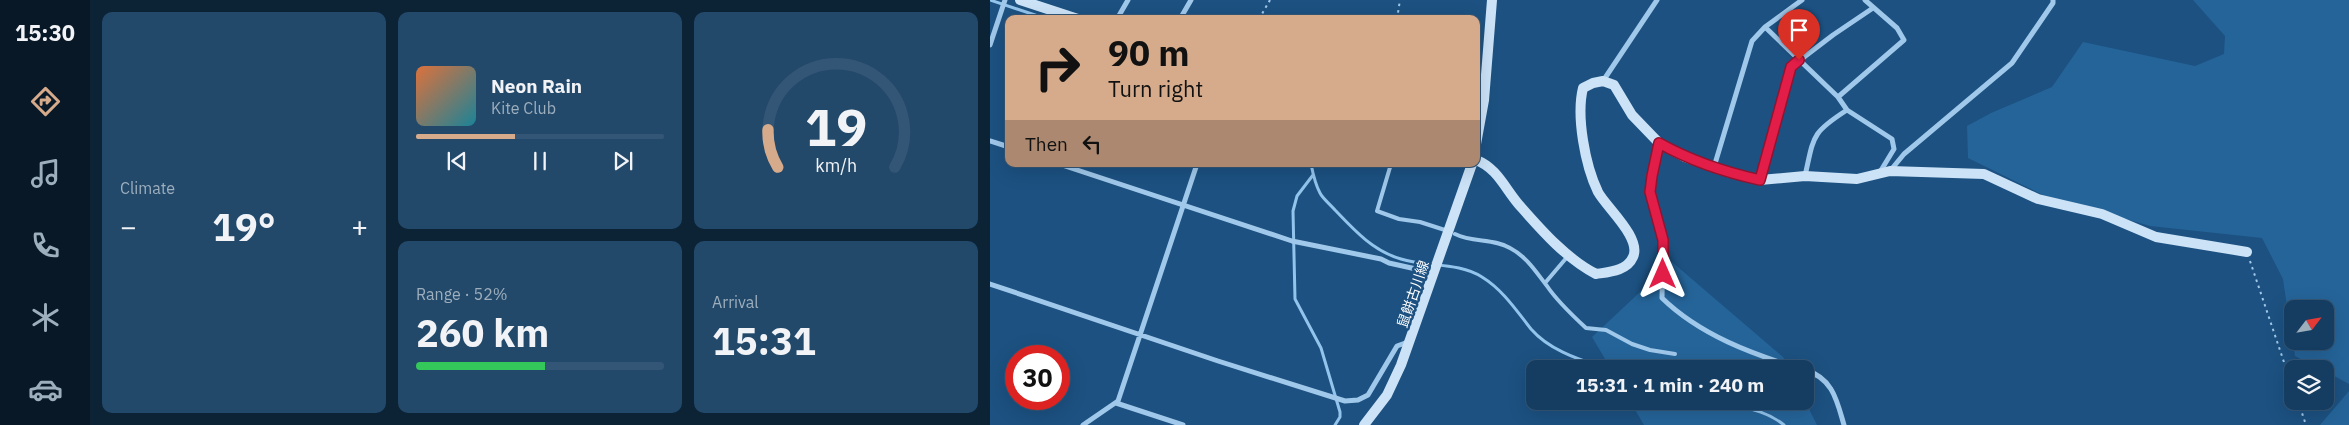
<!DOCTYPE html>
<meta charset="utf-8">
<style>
:root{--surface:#153d61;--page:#22486a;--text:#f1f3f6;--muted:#9daebd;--line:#345676;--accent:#d6ab8b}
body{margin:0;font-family:"IBM Plex Sans","Noto Sans JP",sans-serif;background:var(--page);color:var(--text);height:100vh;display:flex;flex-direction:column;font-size:19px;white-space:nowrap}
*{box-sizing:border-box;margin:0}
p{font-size:16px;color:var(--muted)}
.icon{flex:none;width:28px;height:28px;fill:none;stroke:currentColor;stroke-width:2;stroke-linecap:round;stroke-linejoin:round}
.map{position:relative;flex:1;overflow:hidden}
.sheet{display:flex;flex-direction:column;gap:12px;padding:12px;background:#0c2235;width:900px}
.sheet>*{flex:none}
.top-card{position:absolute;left:15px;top:15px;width:475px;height:152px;border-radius:10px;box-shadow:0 5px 20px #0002,0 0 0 1px var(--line);background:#d6ab8b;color:#111;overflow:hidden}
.needle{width:32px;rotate:59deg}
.tools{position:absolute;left:1294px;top:300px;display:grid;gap:10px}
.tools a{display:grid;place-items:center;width:50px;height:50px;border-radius:10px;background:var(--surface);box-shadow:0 5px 20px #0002,0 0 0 1px var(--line);font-size:25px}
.speed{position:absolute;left:15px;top:345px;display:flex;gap:10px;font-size:25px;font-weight:700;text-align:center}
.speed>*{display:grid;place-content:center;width:65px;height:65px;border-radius:50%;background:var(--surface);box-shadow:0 5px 20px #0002,0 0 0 1px var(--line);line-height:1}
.speed .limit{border:8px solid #d22;background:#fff;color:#111}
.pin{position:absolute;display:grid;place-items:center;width:42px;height:42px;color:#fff;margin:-51px -21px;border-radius:50% 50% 50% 0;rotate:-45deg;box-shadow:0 0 5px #0007}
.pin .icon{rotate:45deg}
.me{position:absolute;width:55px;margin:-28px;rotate:0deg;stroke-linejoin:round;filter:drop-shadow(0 0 4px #0008)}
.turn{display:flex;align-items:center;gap:18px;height:105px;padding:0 20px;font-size:22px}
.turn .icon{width:65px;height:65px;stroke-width:2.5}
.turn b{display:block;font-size:35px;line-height:42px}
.then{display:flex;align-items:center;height:48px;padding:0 20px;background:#0003;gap:10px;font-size:19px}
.big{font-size:38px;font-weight:800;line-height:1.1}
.sheet .card{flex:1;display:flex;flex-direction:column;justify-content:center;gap:8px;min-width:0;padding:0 18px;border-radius:10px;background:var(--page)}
.sheet .dial{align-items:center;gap:0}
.dial svg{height:130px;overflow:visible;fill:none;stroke:var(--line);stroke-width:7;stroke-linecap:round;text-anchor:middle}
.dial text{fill:var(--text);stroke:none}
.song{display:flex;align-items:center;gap:15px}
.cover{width:60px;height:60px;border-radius:8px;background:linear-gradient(135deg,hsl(20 70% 55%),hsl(190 70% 35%))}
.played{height:5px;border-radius:2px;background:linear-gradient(90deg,var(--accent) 40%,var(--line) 40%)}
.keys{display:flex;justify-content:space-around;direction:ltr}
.heat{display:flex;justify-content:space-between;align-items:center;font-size:28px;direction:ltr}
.charge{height:8px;border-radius:4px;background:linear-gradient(90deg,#34c759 52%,var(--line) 0)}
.sheet .tiles{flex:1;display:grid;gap:12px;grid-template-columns:repeat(3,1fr)}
.card:first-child{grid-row:span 2}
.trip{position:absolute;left:536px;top:360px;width:288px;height:50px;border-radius:10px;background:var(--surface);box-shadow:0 5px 20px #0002,0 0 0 1px var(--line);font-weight:800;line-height:50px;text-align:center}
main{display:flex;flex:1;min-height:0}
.menu{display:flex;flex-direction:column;width:90px;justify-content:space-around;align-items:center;background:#081827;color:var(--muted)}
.menu .icon{width:35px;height:35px}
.menu .selected{color:var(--accent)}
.menu b{font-size:22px;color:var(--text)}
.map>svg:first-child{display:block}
</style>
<main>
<nav class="menu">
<b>15:30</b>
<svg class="icon selected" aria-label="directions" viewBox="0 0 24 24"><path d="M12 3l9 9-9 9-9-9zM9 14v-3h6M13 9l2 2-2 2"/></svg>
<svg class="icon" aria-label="music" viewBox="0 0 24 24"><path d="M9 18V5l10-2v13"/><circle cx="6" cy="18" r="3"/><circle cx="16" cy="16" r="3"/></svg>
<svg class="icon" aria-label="phone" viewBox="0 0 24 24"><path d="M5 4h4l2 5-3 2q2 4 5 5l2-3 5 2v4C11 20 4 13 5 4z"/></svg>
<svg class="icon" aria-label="climate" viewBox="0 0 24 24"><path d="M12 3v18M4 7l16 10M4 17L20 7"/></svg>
<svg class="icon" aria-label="car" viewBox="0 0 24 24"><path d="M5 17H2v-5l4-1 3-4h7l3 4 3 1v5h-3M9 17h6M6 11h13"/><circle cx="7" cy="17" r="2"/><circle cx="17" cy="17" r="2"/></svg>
</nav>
<section class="sheet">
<div class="tiles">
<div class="card"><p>Climate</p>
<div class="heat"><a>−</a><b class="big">19°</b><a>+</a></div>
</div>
<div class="card">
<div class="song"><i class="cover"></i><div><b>Neon Rain</b><p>Kite Club</p></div></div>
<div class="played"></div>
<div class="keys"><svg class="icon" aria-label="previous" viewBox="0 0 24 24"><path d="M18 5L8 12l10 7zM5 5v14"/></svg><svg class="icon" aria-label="pause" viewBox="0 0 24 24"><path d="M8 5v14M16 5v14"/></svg><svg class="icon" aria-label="next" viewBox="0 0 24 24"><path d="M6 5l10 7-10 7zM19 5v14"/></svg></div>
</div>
<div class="card dial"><svg viewBox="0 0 100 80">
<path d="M14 69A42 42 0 1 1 86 69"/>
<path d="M14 69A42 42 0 0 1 8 46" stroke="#d6ab8b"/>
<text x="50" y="56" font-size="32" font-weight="700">19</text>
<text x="50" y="72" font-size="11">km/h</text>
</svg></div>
<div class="card"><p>Range · 52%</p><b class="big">260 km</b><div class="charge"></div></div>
<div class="card"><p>Arrival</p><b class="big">15:31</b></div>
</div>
</section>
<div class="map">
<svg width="1359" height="425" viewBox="0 0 1359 425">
<rect width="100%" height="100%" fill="#1c5181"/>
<!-- green -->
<path fill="#256499" d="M1203,0H1359V384L1335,371V369H1330L1305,356L1303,341H1335V309H1302V340L1293,279L1272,238L1160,226L1053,195L978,158L977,126L1001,113L1062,87L1093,42L1205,66L1234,54L1235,36Z
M682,262L793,357L799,369H621L602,337Z
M1359,391V425H1330Z
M640,401H815L827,425H654Z"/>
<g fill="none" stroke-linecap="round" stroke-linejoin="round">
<!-- stream -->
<path stroke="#93c4ec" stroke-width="3" d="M0,0L57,19
M321,164C323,174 325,184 330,193C333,199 340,204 345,210C364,230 383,251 411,259C436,267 469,262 492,277C513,290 526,310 541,329C560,351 591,360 617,369
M323,175L307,196L303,211L305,299L331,348L350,412V417L345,425
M731,401C753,407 777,411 794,425"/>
<!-- path -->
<path stroke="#a0c8ea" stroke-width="2" stroke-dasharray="2.5 4" stroke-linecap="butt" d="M269,19L280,0
M407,19L410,0
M1260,261L1302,386
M1308,401L1316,425"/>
<!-- lane -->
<path stroke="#a0c8ea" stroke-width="4" d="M401,164L387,211L409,219L430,222L458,231
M465,234C483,243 503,238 520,248C537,257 546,272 557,286C567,301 583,316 596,328L616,330L642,344L660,350L685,354
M555,283L578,256"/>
<!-- street -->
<path stroke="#a0c8ea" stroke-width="5" d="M127,19L138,0
M190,19L201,0
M775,27L848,97L914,40L907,28L875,0
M0,45L15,0
M613,81L667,0
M848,97L857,110L902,139L904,149L890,172
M0,141L19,147
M669,144L662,176L660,193L673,240L672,298C710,335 762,354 811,369
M69,164L302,241L391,259L399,263L444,273
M724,167L762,41L775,27L812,0
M900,171L914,154L1022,63L1063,3V0
M815,176C824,136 821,133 857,110
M770,180L801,67L843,35L883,8
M0,284L228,361L355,401L368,400L378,395L407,346L418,342
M815,370C843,378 847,401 854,425
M126,403L193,425
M93,425L128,401L207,164"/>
<!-- secondary -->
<path stroke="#cbe2f7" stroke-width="10" d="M30,0L88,19
M486,144L494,100L502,0
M486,160C508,168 516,191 531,207C553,232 577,259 606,274C619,272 637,271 643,257C652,238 616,207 608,192C595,165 586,116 593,88L603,83L613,81L624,85L642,115L669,143L695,157L741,173L770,180L815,176L867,179L900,171L994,174L1048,199L1112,214L1166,237L1257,252
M374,425L397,395L411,365L482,164"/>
</g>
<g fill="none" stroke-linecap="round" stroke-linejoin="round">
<defs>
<path id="route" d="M673,274V240L660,192L662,176L669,143C701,161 734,172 770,180L801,67L809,60"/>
</defs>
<!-- route casing -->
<use href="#route" stroke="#92132f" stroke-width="12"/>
<!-- route -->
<use href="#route" stroke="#e11d48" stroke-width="9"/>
</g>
<g text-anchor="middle" stroke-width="5" stroke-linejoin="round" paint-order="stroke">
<!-- street labels -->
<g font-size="14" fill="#fff" stroke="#1c5181">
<text transform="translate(423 294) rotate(-71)" y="5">鼠餅古川線</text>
</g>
</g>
</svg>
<div class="tools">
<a><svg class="needle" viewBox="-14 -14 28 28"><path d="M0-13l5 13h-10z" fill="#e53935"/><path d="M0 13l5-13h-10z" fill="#9daebd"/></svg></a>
<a><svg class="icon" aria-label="layers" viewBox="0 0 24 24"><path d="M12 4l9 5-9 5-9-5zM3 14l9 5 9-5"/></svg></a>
</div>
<div class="speed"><div class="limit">30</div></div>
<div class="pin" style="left:809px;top:60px;background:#d93025"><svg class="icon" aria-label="arrive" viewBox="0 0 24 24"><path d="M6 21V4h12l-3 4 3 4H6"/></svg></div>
<svg class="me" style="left:673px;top:274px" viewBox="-20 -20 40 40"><path d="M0-17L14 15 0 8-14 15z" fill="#e11d48" stroke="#fff" stroke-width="4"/></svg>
<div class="trip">15:31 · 1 min · 240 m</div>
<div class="top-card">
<div class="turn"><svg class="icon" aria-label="right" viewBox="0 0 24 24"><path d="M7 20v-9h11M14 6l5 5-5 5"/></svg><div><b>90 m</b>Turn right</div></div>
<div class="then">Then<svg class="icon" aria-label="left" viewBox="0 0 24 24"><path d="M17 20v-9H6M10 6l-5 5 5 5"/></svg></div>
</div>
</div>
</main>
